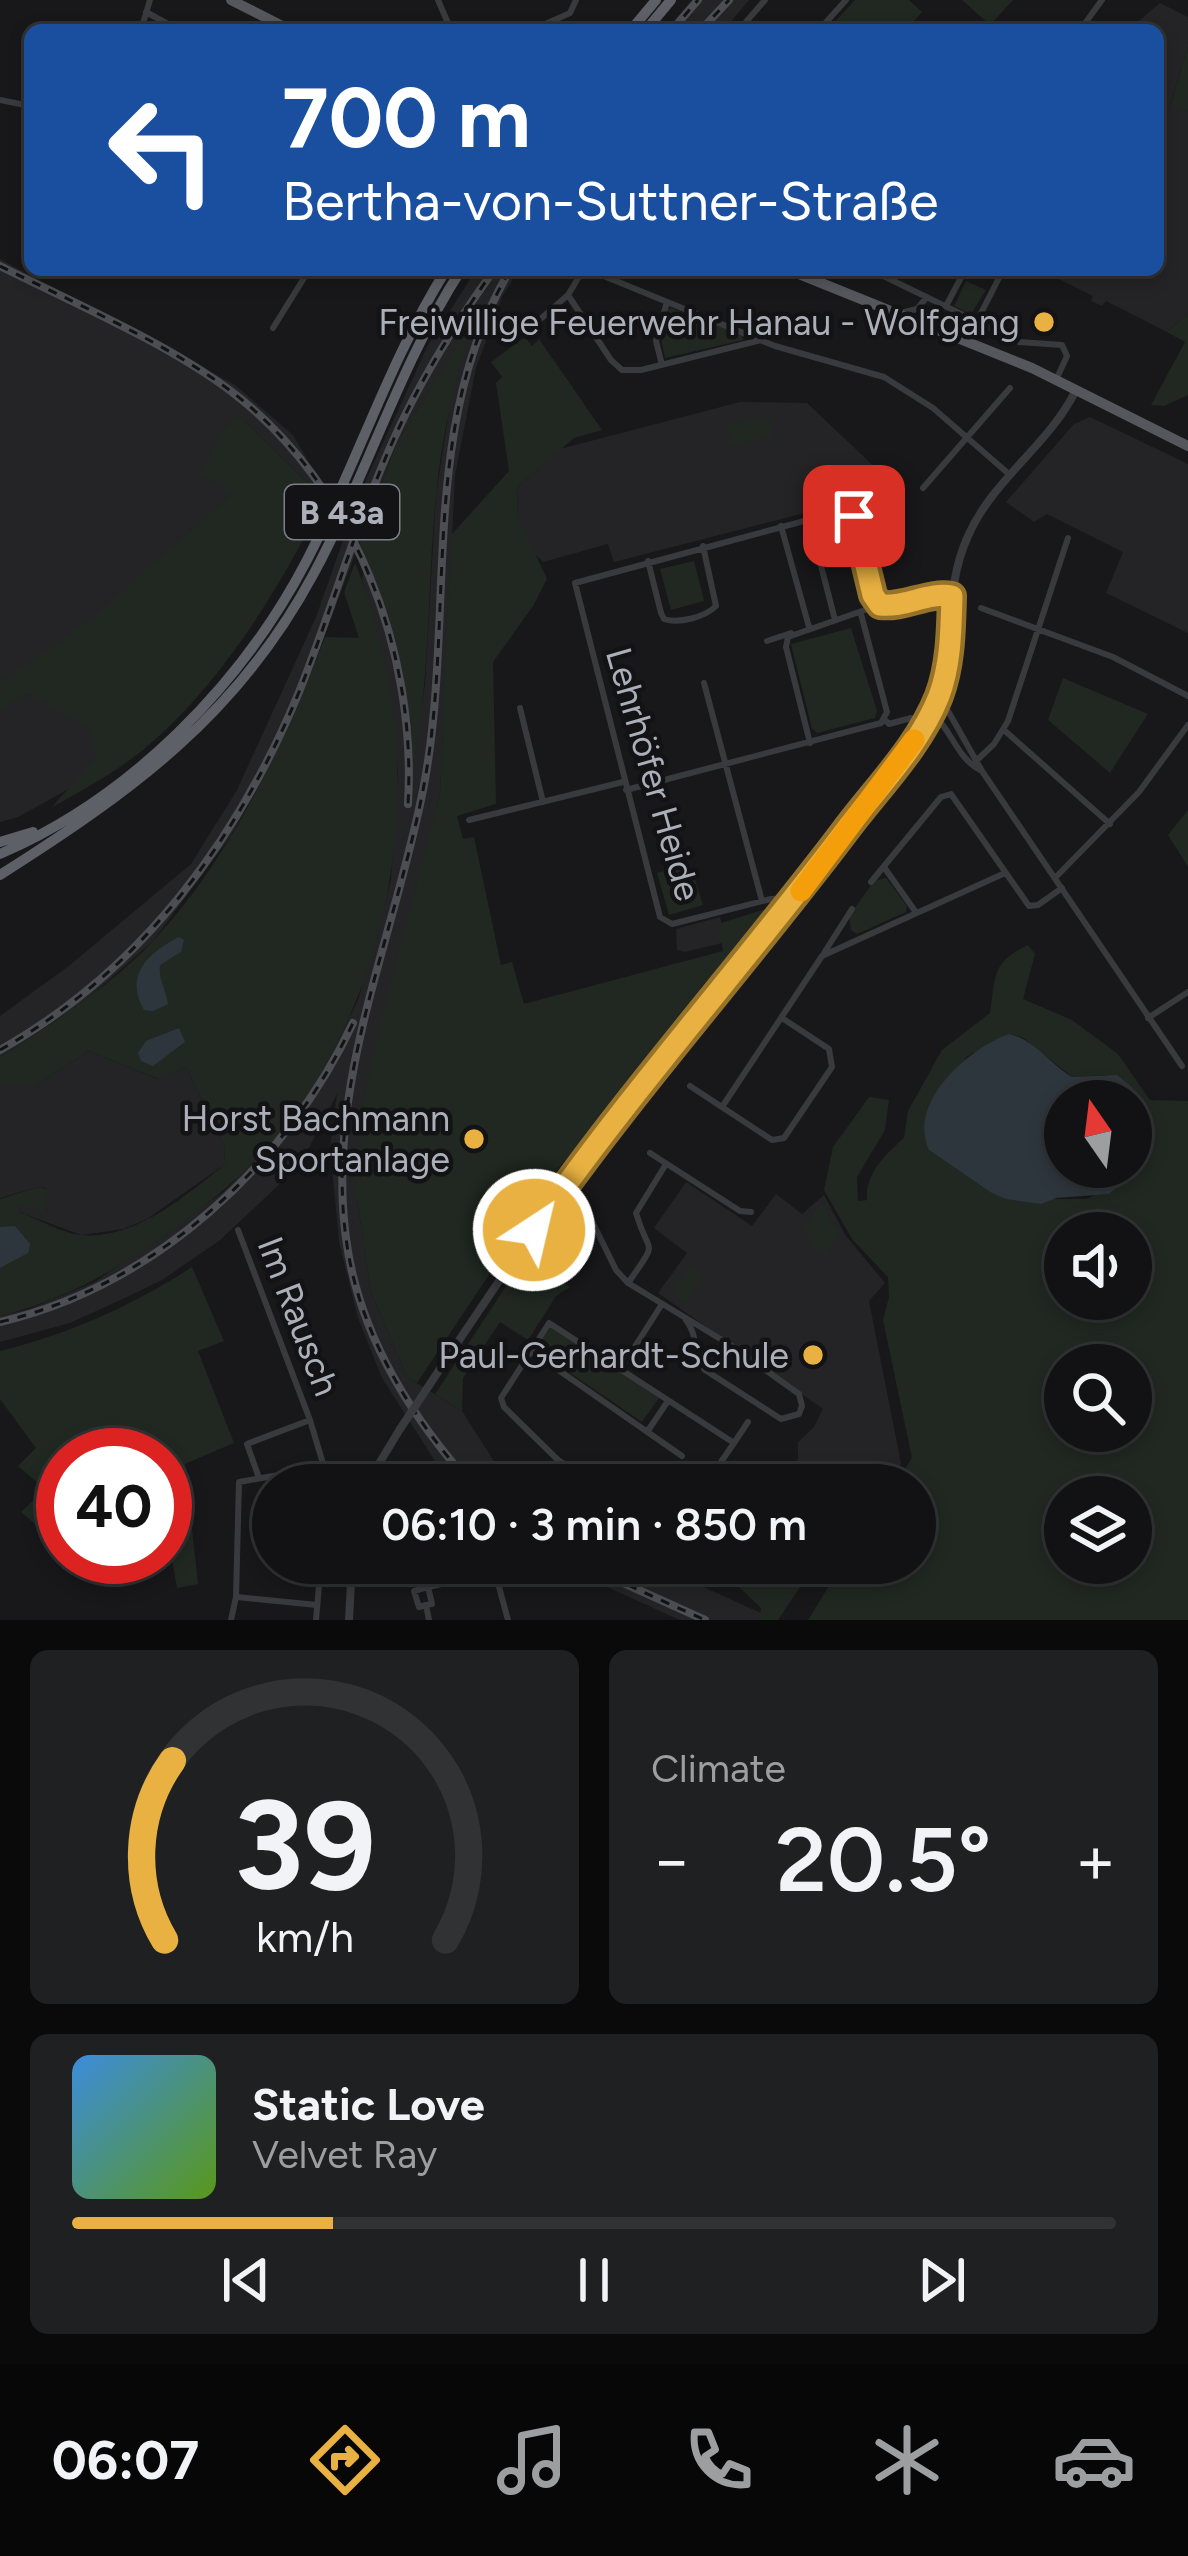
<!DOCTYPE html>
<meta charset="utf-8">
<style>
:root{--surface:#121214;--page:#1f2022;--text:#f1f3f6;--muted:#9c9ea0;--line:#313234;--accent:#e8b141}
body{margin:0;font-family:Figtree,sans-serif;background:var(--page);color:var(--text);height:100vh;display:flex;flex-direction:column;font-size:45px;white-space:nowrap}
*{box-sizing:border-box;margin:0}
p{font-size:39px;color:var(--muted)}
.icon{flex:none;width:66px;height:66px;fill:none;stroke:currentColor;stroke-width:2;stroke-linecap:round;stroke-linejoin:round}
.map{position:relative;height:1620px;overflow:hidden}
.drawer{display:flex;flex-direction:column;gap:30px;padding:30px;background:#0a0a0b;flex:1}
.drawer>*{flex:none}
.top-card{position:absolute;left:24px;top:24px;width:1140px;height:252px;border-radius:18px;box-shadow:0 6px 18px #0003,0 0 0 3px var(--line);background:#1a4fa0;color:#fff;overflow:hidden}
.needle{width:78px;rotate:346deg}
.tools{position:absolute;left:1044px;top:1080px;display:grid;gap:24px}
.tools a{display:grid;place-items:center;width:108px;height:108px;border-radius:50%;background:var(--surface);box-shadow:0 6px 18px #0003,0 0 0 3px var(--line);font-size:60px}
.speed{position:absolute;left:36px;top:1428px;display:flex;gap:24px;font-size:60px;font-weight:700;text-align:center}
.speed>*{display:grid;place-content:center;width:156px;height:156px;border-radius:50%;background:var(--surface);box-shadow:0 6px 18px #0003,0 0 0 3px var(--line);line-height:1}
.speed .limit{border:18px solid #d22;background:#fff;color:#111}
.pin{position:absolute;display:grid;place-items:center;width:102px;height:102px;color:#fff;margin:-51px;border-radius:24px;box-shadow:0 6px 18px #0006}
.me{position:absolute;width:132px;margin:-66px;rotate:35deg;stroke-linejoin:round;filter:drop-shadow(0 0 9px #0008)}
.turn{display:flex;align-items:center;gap:42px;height:252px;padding:0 60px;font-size:54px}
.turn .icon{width:156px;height:156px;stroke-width:2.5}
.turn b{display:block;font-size:84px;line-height:102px}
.big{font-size:90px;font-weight:600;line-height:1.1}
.drawer .tile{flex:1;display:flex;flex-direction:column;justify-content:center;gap:18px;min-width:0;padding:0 42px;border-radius:18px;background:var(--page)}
.drawer .dial{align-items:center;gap:0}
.dial svg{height:312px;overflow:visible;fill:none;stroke:var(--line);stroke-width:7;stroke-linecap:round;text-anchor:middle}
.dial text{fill:var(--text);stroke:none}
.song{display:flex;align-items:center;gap:36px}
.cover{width:144px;height:144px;border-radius:18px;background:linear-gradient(135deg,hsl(210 70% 55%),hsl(90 70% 35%))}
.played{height:12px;border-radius:6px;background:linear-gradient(90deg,var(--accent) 25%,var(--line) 25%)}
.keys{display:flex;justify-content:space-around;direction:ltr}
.heat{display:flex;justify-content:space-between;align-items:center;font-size:66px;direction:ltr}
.drawer .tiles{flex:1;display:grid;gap:30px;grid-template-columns:1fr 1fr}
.tile:last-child{grid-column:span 2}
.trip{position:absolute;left:252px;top:1464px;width:684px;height:120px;border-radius:60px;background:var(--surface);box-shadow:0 6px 18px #0003,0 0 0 3px var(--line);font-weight:600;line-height:120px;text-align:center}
.tabs{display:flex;height:192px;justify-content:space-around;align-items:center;background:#070708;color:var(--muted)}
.tabs .icon{width:84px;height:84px}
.tabs .current{color:var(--accent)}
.tabs b{font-size:54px;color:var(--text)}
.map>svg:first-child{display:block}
</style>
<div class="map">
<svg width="1188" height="1620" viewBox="0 0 1188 1620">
<rect width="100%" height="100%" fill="#18181a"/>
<!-- built -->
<path fill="#242427" d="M692,0H749L724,30H666Z
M1160,3L1188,17V46L1170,105L1188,111V313L1167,332L1106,301L1102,306L1091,301L1093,296L1048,274L1050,270H1158V30H1128Z
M0,259L235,385L293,435L315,473L312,487L243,419L306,513L123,759L18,817L0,822Z
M476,270H519L502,297L476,368L455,475L440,794L363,1105L356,1193L371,1292L407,1377L462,1411L499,1469L518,1485H457L440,1469L382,1378L358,1318L339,1242L330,1147L337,1094L300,1165L219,1241L162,1280L127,1297L70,1323L0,1342V1316L29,1309L95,1282L222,1193L258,1158L300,1106L331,1055L358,1000L391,880L398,772L384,661L362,580L365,557L384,601L400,656L413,760L425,685L436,494L451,399L470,327L396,445L302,696L275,757L230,837L153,941L85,1001L0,1057V1016L70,965L191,864L237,790L316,617L359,495L427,347Z
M740,402L807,403L898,489L614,562L608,544L543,562L532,551L517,514L518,486L560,449Z
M1090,417L1188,464V633L1106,593L1123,552L1047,514L1034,522L1006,502L1074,424Z
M720,917L726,942L685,952L677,950L676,929Z
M89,1051L158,1079L186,1067L225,1147L224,1165L147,1219L123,1229L81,1235L19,1212L20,1204L45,1212L46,1188L38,1187L0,1198V1084H37Z
M686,1182L752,1226L776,1194L802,1214L824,1195L846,1236L885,1283L869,1301L901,1463L884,1485H809L789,1472L798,1459V1442L814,1427L823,1409L658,1293L687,1253L654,1228Z
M554,1563H651L776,1620H680Z"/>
<!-- green -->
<path fill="#202821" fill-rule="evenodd" d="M855,0H909L922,12L906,30H837L832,25Z
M962,0H1013L990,25Z
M1188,46V111L1170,106Z
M966,281L986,290L971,314L954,306Z
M671,308L742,335L743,340L665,358L660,334L666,311Z
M1188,313V395L1164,406L1151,405L1185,342L1167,332Z
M472,322C456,379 441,437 436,496C427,586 431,676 413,765C402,678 395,627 359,545L396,445Z
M525,337L532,346L539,339L602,430L574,438L518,486L517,514L547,579L533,606L493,662L496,804L457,816L463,839L474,837L501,965L512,962L524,1004L723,951L718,924L772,907L701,988L700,998L552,1176H533L511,1199L530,1196L538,1201L417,1383L407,1377L371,1292L356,1193L357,1160L363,1105L380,1025L440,794L451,535L509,471L496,383L502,377L491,362Z
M238,414L312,487L322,503C277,594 208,706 123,765C100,781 75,794 51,808L96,758L90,728L27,694L0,709V683L92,618L232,494L201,473L220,434Z
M769,416L773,437L732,445L727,425Z
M694,561L704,601L671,610L660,569Z
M355,563C431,749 405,976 279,1134C250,1170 215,1198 178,1226C122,1267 68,1299 0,1316V1199L38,1187L47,1189L45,1213L21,1205L19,1212C38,1219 62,1233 81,1235C135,1240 185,1196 224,1165L225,1147L186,1067L159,1079L89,1051L37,1084H0V1057C54,1022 110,987 154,940C233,855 283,744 325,637L359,638L344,592Z
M851,628L877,711L875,718L817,733L812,728L791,644Z
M1063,678L1148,714L1110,773L1048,720Z
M1188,810V867L1168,835Z
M690,863L703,905L669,915L657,873Z
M886,878L907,906L906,912L857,934L851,930L849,916L874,881Z
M1028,945L1035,954L1023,999L1072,1020L1118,1054L1150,1100L1188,1101V1620H808L843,1563H915V1485H894L912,1458L883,1320L889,1297L888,1277L852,1239L824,1190L833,1147L869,1097L889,1100L885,1130L857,1177L858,1201L867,1200C865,1173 886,1154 904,1138L908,1111L942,1050L990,1013C996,975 991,963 1028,945ZM1009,1034L1022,1037L1072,1077L1107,1075L1133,1088L1136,1138L1127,1178L1087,1199H1045L990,1192L929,1150L966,1057ZM1065,1233H1131V1299H1065ZM1065,1365H1131V1431H1065ZM1065,1497H1131V1563H1065Z
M821,1203L828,1209L829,1222L842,1231L825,1255L812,1246L804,1227Z
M555,1212L579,1228L582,1252L561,1281L570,1287L556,1296L528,1340L500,1322L463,1378L462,1411L435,1394Z
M690,1266L704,1276L686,1302L672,1292Z
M192,1267L224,1341L198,1351L234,1443L185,1464L198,1584L177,1588L165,1519V1455H63V1548L21,1512L45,1489L18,1466L36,1448L0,1399V1351C69,1334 132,1306 192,1267Z
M551,1325L659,1398L642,1422L535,1349Z
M717,1563H816L778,1620H759L761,1608L740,1588L741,1584L715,1573Z"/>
<!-- water -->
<path fill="#2e363d" d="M179,937L184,940L181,952L160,965C158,979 166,990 168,1004L153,1011L144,1010C124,975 148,953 179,937Z
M179,1028L185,1042L153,1066L141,1061L138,1053L146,1041Z
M1009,1034C1034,1039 1050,1064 1072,1077L1117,1075L1133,1088L1136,1138L1131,1165V1101H1065V1167H1130L1127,1178L1109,1194L1056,1198L1041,1204L1006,1199L990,1192L929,1150C907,1102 969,1048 1009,1034Z
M15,1226L30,1244L28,1253L0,1268V1227Z"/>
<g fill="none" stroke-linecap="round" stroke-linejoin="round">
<!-- minor -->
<path stroke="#393a3e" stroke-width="6" d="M438,0L451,30
M146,12L179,30
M141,30L150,0
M532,30L570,13L576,0
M739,30L765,0
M819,30L846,0
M1080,30L1102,0
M0,100L30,106
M589,270L775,346L884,377L933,408L1010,475
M871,270L1019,342L1062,345L1067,356L1056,380
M568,295L611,360L622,370H641L761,340
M946,306L965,270
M901,313L917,309L927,297
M977,321L1003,270
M273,328L309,270
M529,329L568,295L583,270
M662,365L656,341L667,302
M923,488L1010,388
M809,519L835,620
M781,526L809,627
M648,561L661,613L664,619C679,624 705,617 716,606L703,546
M981,608L1113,657L1188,696
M767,641L791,633
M704,683L762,901
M939,695L982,771L1182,1066
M520,708L543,802
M932,712C952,731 957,759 982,771
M884,719L889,724L911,718
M1004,730L1110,824
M810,743L786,647L788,637L879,605
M977,760L994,744L1008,721L1068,538
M626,790L881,723L887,712L861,614
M469,820L623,782
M884,867L915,911
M1055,878L1139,792L1188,725
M871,882L941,797L951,794L1029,906L1038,905L1062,888
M795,898L771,899L672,924L660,917L575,583L845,510L853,516L873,595L880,605C905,608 927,592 952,596
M824,953L852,909
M1148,1018L1188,992
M690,1086L772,1140L784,1138L832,1067L829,1049L782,1018
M722,1107L822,956L1005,873
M650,1153L740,1211L751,1212
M559,1194L591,1219L616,1270L628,1283L732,1346L799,1394L802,1406L799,1414L781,1419L705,1370C692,1355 699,1336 686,1320
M238,1230L310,1420L324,1467V1485
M628,1283C660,1237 649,1258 636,1213L666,1164
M531,1351L682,1456
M620,1370L662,1304
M647,1432L668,1401
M734,1443L748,1422
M259,1478L247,1444L310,1420
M597,1485L558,1460L504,1407L501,1398L549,1323L734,1443L705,1485
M428,1587L495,1572L508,1620
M237,1597L317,1605
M426,1605L419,1607L414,1591L428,1587L432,1604L426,1605L429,1620
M231,1620L236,1597L239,1482L324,1467
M316,1620L321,1563"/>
<!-- tertiary -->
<path stroke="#393a3e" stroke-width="8" d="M430,1384C489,1295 548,1207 614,1123C691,1025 770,929 846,830C871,796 900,765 922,728C961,665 939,599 968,536C993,479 1049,445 1076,390
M366,1485L400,1429
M349,1620L352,1563"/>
<!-- primary -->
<path stroke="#55575d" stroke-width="10" d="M231,0L290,30
M789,270L1032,368L1188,446"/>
<!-- trunk -->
<path stroke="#5d6066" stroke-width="10" d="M631,30L656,0
M646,30L671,0
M0,842L33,832
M0,854C130,798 242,685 307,560C357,464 388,363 446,270
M0,875C132,791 237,716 313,575C367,475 399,366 461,270"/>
<defs>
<path id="rail" d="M672,30L698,0
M701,30L729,0
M0,266C74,303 167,343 232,392C355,486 417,652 408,804
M0,1050C141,971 238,840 299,692C332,610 356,524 392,443C419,382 455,324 494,270
M0,1322C154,1286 287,1164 353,1023
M472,1485C410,1416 358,1332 346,1238C325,1083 396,934 424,785C456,614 417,427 510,270
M579,1563L705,1620"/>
</defs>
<!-- rail casing -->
<use href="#rail" stroke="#4c4e53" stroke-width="8"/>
<!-- rail -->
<use href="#rail" stroke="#131315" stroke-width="3" stroke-dasharray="9" stroke-linecap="butt"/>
<!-- tertiary-bridge -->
<path stroke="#393a3e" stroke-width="8" d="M400,1429L430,1384"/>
</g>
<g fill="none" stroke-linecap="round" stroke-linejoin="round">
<defs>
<path id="route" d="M534,1230C630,1092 743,966 845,831C877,788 919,747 939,696C951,664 951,629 952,596C927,592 905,608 880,605L873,595L854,516"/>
</defs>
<!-- route casing -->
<use href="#route" stroke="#97732a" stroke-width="30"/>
<!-- route -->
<use href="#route" stroke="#e8b141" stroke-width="21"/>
<!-- slow -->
<path stroke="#f59e0b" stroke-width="21" d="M801,891L914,740"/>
</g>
<!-- markers -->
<g fill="#e8b141" stroke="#131315" stroke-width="4.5">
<circle cx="1044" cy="322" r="12"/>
<circle cx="474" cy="1139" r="12"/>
<circle cx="813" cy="1355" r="12"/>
</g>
<g text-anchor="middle" stroke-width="9" stroke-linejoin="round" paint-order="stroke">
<!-- shield labels -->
<rect fill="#131315" stroke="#7d8088" stroke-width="3" x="285" y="485" width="114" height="54" rx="9"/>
<g font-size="33" font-weight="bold" fill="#abafb9">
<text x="342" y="524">B 43a</text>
</g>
<!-- poi labels -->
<g font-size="36" fill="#abafb9" stroke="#131315" text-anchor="end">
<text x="1020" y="335">Freiwillige Feuerwehr Hanau - Wolfgang</text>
<text x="450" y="1131">Horst Bachmann<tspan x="450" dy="41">Sportanlage</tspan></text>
<text x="789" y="1368">Paul-Gerhardt-Schule</text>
</g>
<!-- street labels -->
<g font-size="36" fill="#abafb9" stroke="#131315">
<text transform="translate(654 774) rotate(74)" y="13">Lehrhöfer Heide</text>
<text transform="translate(299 1316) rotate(69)" y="13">Im Rausch</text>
</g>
</g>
</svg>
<div class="tools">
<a><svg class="needle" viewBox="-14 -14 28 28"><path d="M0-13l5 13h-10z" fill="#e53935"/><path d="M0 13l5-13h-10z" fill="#9c9ea0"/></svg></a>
<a><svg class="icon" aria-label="sound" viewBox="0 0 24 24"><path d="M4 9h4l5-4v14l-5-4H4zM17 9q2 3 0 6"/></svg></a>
<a><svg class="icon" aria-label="search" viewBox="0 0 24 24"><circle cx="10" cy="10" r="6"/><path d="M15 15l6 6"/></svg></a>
<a><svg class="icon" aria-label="layers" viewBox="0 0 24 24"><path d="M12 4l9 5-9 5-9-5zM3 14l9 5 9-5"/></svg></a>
</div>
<div class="speed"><div class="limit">40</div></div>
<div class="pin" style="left:854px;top:516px;background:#d93025"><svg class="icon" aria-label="arrive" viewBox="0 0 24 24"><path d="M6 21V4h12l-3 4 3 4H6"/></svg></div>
<svg class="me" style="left:534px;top:1230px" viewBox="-20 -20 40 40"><circle r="17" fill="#e8b141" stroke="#fff" stroke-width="3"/><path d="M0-11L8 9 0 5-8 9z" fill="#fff"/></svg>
<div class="trip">06:10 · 3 min · 850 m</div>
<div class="top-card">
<div class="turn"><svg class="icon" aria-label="left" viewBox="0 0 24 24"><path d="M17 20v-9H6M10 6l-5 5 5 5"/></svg><div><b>700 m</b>Bertha-von-Suttner-Straße</div></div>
</div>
</div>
<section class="drawer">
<div class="tiles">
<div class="tile dial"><svg viewBox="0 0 100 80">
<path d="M14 69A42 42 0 1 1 86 69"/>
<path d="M14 69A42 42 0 0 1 16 23" stroke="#e8b141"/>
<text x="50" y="56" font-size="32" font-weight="700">39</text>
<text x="50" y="72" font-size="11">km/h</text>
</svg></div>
<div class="tile"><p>Climate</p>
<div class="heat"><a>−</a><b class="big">20.5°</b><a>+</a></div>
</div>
<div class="tile">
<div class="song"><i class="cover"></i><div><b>Static Love</b><p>Velvet Ray</p></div></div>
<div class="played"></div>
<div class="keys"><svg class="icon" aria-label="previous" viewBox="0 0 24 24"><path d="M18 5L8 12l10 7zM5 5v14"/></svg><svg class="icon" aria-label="pause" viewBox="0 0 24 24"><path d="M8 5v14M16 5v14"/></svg><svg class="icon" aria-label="next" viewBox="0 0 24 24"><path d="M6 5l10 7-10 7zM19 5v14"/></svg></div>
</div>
</div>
</section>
<nav class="tabs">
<b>06:07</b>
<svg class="icon current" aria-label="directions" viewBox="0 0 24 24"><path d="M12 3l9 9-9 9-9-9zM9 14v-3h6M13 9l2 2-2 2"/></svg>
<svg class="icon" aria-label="music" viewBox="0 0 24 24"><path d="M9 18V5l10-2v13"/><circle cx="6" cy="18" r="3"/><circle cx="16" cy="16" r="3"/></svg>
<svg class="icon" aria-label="phone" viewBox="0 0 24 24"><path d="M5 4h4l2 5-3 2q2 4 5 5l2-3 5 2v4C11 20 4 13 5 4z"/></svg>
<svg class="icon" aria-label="climate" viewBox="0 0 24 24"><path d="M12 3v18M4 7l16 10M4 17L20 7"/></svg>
<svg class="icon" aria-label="car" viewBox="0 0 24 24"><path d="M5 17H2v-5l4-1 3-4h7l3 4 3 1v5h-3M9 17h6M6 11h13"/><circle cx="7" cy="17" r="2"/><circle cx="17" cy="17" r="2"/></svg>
</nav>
